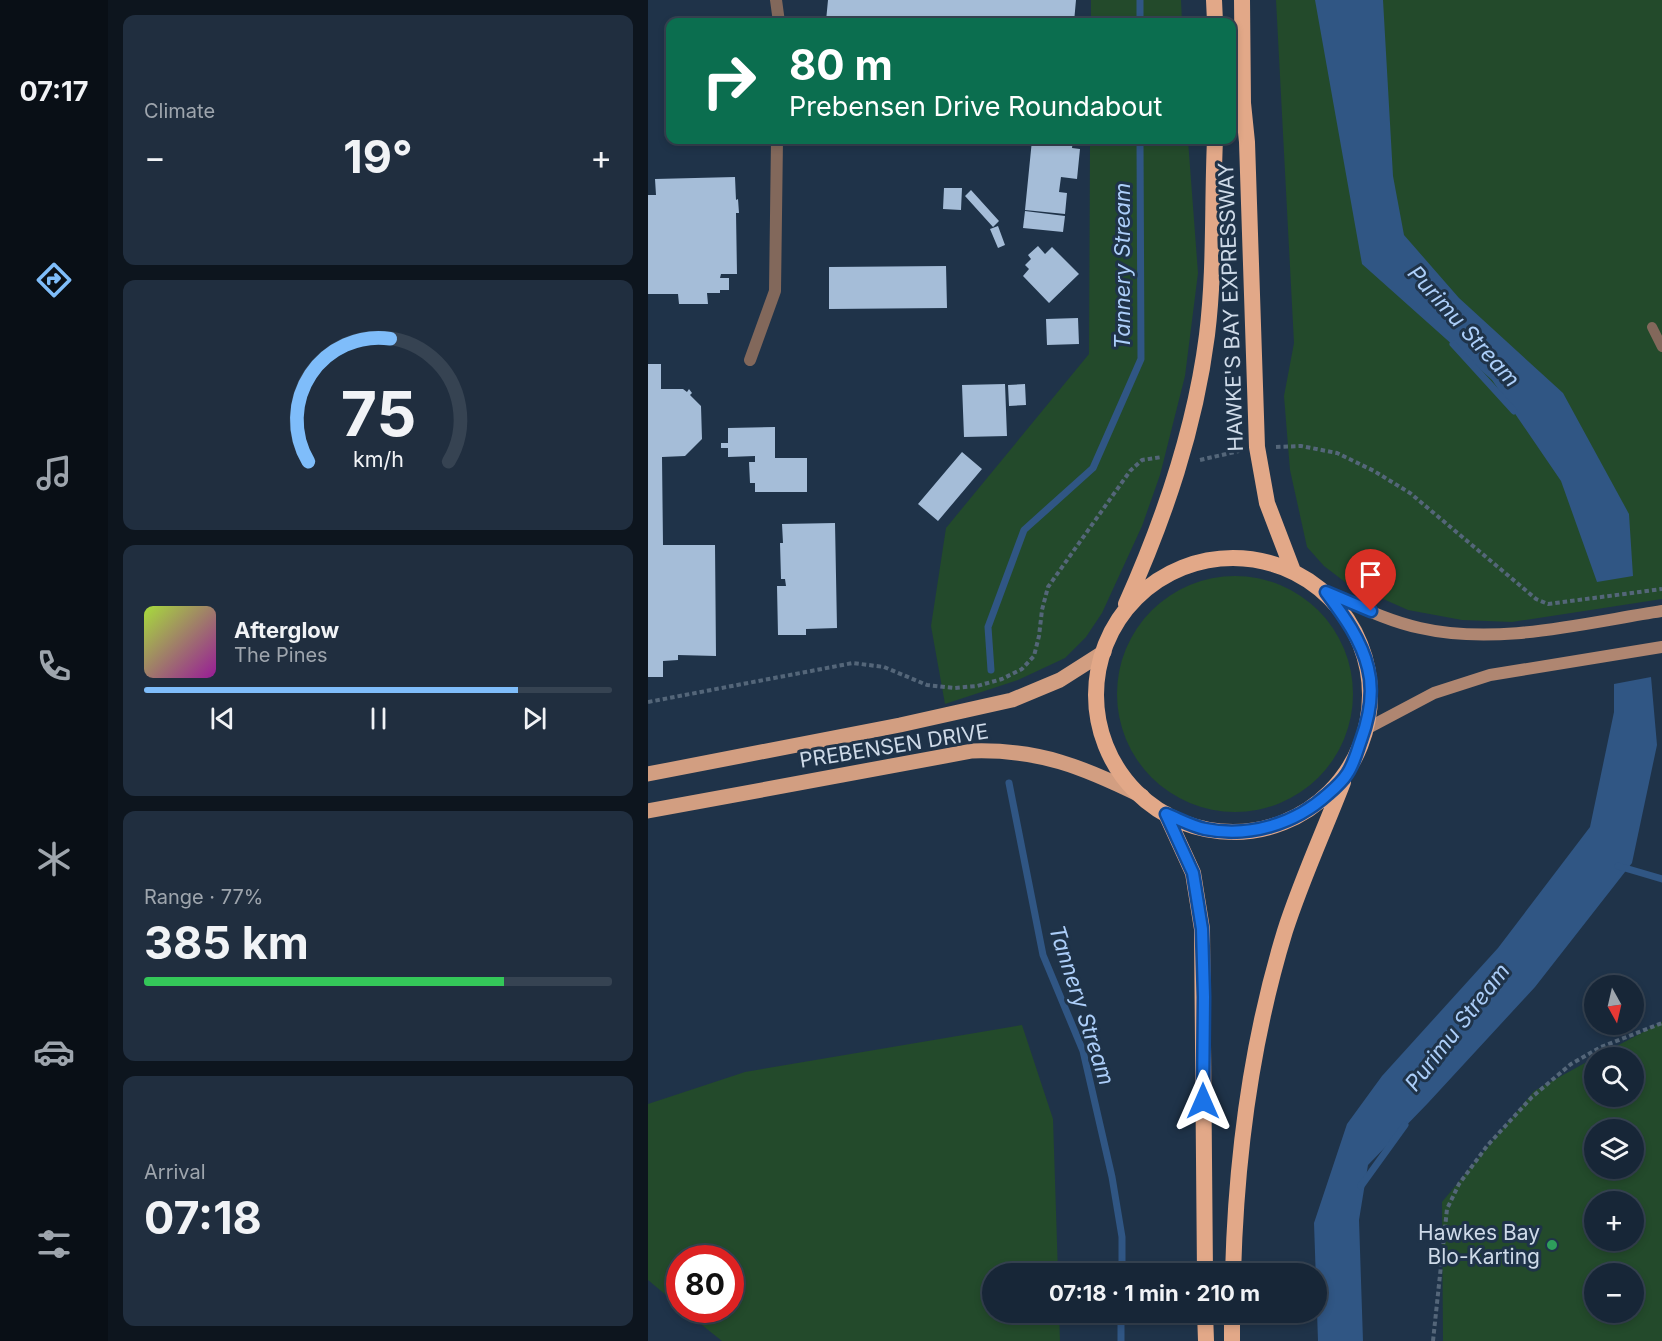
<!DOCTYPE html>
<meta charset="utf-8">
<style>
:root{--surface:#172637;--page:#202e3f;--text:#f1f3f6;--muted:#9ea5ad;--line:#364352;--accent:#7fbdfa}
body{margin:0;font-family:Inter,sans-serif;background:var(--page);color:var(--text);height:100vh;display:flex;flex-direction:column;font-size:22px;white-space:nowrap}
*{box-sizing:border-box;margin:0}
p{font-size:20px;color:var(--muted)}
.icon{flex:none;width:33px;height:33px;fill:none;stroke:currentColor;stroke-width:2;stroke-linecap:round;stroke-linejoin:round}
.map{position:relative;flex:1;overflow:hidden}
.side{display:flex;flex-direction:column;gap:15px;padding:15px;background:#0d151e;width:540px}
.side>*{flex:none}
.top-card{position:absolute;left:18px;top:18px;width:570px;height:126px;border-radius:12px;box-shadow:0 3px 9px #0003,0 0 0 2px var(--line);background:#0b6e4f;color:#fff;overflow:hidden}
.needle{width:39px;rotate:172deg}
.tools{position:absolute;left:936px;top:975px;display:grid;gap:12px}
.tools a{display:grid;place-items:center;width:60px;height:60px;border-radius:50%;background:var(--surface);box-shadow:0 3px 9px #0003,0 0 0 2px var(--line);font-size:30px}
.speed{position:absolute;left:18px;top:1245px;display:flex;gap:12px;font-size:30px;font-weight:700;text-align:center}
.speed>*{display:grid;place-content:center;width:78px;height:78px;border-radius:50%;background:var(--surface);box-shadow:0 3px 9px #0003,0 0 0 2px var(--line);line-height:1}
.speed .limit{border:9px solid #d22;background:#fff;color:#111}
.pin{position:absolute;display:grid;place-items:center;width:51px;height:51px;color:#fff;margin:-62px -26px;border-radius:50% 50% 50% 0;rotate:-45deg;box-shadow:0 0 6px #0007}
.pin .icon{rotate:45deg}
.me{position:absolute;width:66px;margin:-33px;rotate:0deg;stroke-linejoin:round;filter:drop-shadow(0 0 4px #0008)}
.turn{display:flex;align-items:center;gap:21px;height:126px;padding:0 24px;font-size:27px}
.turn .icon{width:78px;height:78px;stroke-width:2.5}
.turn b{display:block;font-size:42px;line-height:51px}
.big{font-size:45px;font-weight:700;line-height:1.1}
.side .tile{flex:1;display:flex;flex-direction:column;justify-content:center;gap:9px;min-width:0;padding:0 21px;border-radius:12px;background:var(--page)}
.side .dial{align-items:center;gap:0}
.dial svg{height:156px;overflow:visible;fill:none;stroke:var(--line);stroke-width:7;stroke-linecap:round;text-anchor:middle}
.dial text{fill:var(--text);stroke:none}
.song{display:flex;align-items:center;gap:18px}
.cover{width:72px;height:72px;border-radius:9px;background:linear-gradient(135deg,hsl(80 70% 55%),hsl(300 70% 35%))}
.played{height:6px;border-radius:3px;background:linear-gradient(90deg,var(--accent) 80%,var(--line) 80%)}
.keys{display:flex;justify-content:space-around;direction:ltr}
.heat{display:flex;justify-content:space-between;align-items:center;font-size:33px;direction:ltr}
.charge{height:9px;border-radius:4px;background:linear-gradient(90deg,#34c759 77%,var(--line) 0)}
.trip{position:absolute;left:334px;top:1263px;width:345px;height:60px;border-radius:30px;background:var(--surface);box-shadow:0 3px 9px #0003,0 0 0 2px var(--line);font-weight:700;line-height:60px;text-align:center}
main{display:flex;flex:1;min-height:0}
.tabs{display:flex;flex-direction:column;width:108px;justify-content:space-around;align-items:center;background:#090f16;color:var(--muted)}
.tabs .icon{width:42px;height:42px}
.tabs .active{color:var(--accent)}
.tabs b{font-size:27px;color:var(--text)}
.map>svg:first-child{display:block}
</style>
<main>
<nav class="tabs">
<b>07:17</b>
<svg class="icon active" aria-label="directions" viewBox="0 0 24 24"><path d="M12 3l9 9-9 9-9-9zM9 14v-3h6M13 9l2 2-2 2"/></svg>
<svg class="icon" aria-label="music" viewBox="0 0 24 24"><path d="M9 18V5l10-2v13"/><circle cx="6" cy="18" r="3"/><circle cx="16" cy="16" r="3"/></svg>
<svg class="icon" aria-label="phone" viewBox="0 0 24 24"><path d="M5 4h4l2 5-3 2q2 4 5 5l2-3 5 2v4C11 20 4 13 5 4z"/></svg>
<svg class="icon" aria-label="climate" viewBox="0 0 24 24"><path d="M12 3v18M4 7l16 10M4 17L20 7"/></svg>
<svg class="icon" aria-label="car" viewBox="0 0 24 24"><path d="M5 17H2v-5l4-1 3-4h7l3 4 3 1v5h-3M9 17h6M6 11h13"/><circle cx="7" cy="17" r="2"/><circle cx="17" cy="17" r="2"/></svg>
<svg class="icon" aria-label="filters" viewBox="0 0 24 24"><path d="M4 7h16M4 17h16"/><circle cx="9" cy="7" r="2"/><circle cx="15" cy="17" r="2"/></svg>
</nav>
<section class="side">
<div class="tile"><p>Climate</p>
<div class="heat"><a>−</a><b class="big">19°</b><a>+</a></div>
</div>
<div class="tile dial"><svg viewBox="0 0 100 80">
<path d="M14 69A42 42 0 1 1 86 69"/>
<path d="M14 69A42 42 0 0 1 56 6" stroke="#7fbdfa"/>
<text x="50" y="56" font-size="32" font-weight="700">75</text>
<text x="50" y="72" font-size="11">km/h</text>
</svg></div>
<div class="tile">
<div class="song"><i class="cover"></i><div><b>Afterglow</b><p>The Pines</p></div></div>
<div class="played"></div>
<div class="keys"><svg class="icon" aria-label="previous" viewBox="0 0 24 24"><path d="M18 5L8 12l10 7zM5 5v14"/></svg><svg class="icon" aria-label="pause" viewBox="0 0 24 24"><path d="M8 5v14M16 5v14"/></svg><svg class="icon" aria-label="next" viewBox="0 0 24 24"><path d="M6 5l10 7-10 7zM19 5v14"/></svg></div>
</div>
<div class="tile"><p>Range · 77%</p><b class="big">385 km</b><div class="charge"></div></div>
<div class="tile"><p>Arrival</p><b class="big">07:18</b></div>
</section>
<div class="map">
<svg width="1014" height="1341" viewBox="0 0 1014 1341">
<rect width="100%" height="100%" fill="#1f3349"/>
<!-- green -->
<path fill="#234a2b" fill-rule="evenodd" d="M443,0H533L534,22H443Z
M628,0H1014V599L864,622L814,620L760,610L697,582L676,566L659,547L642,470L636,396L646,343Z
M442,140H540L550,273L537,376L512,475L494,526L454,613L438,637L417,658L370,680L297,704L283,626L298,528L441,354Z
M469 694a118 118 0 1 1 236 0a118 118 0 1 1-236 0Z
M1014,1022V1341H795L794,1202L886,1091L946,1058V1096H986V1058L948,1057ZM946,1130H986V1168H946ZM946,1202H986V1240H946ZM946,1274H986V1312H946Z
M374,1025L405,1119L410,1273L345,1274V1312L411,1313L412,1341H74L35,1310H82V1258H32L31,1306L0,1280V1104L97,1072Z"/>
<!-- water -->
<path fill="#305684" d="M667,0H735L745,176L756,235L811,298L915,393L981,514L985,576L949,582L913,481L844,380L714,264Z
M1003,677L1009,745L984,863L887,987L780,1103L720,1165L711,1220L715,1341H670L666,1223L699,1124L734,1076L850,948L942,827L966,712V684Z"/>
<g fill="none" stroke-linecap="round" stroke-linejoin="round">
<!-- stream -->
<path stroke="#305684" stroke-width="7" d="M492,0V22
M805,344L866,411
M343,670L340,627L376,530L445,468L493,359L492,140
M361,783L395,955L435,1051L464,1177L474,1237V1274
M970,866L1014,879
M713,1186L757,1125
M473,1341V1312"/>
</g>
<!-- building -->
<path fill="#a5bdd8" d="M180,0H428L426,22H187L178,21Z
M218,140H251V144L218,141Z
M384,140H425L424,148L432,149L429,179L413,177L411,192L419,193L417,214L377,210Z
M87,177L88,200L90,199L91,213H88L89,274H73L72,278H81V290H72V293H59L60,304H31L30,294H0V195H8L7,179Z
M296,188H314L313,210L295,209Z
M323,190L351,221L345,227L317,196Z
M377,211L417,216L415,232L375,228Z
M350,226L357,245L350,248L342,229Z
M390,246L397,254L404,247L431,274L401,303L375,276L381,269L377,265L383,259L380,255Z
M298,266L299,308L181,309V267Z
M430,318L431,344L399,345L398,319Z
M0,364H13V389H35L39,392L41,389L44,393L42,395L53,406L54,439L37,456L14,457L15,545H67L68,656L30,655V660L15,661V677H0Z
M357,384L359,436L316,437L314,385Z
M377,384L378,405L361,406L360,385Z
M127,427V458H159V492H107V483H102L101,462H107V456L80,457V448H73V443H80V428Z
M314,452L334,469L290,521L270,504Z
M187,523L189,628L158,629V635H130L129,586H138L137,579H133L132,543H135L134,524Z"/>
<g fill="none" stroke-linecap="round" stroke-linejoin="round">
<!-- path -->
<path stroke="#546679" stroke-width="4" stroke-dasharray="4.5 3" stroke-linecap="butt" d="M628,447L653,446L689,453L726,471L762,493L875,588L888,599L900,604L1014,589
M552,460L591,451
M0,702L205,663L236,667L279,685L306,688L329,686L354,679L374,669L386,656L391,636L394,610L400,587L482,471L494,460L514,457
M785,1341L799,1209L811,1184L839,1146L884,1097L923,1064L953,1047L1014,1023"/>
<!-- service -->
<path stroke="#82685b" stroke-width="10" d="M1004,327L1014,347"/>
<!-- minor -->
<path stroke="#82685b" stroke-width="12" d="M128,0L131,22
M102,360L127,291L129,140"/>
<!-- secondary -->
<path stroke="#af8671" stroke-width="12" d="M678,592C708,605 739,621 772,628C850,646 936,623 1014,611
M718,729L786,693L842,675L1014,647"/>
<!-- primary -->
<path stroke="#d29e81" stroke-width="15" d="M0,774L252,725L364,700L412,680L456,652
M0,811L324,751C391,749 435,767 494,796"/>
<!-- trunk -->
<path stroke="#e2a888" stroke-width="16" d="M566,0L567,22
M594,0L595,103L599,142L609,447L619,503L645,571
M448 695a137 137 0 1 1 274 0a137 137 0 1 1-274 0Z
M478,604C517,517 547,429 559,335C567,270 564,205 567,140
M518,814L545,873L554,929L557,1274
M585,1274C588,1158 603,1042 637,931C653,881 676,831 695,782
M557,1312L558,1341
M584,1341V1312"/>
</g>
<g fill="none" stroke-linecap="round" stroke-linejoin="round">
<defs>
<path id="route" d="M555,1101L556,997L554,929L545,873L518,814C531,819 543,826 557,829C601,838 647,824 680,794C687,788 694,782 699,774C706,764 709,751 713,740C721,718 726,691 720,668C713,639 695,615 678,592L723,611"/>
</defs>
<!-- route casing -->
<use href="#route" stroke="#114b97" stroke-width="15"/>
<!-- route -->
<use href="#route" stroke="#1a73e8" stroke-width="10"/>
</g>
<!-- markers -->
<circle fill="#2e9e5b" stroke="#1f3349" stroke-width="2" cx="904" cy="1245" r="6"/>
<g text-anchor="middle" stroke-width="6" stroke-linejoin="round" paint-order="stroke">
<!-- street labels -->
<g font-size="21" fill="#cedae8" stroke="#1f3349">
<text transform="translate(583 307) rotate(-92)" y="7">HAWKE'S BAY EXPRESSWAY</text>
<text transform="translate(246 746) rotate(-9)" y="7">PREBENSEN DRIVE</text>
</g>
<!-- poi labels -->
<g font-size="21" fill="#cedae8" stroke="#1f3349" text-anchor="end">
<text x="892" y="1240">Hawkes Bay<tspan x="892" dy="24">Blo-Karting</tspan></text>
</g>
<!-- water labels -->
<g font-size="22" font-style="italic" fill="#accef9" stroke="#1f3349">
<text transform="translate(474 266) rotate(-90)" y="8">Tannery Stream</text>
<text transform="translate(816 326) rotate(48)" y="8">Purimu Stream</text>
<text transform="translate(434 1005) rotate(72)" y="8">Tannery Stream</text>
<text transform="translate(809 1027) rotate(-52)" y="8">Purimu Stream</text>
</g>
</g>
</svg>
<div class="tools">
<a><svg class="needle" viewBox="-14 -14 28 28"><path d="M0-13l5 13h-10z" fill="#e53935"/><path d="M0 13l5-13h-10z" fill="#9ea5ad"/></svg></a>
<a><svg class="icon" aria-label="search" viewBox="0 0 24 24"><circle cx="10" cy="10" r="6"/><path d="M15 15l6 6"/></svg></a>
<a><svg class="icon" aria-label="layers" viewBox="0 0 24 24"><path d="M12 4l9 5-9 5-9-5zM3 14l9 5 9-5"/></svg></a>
<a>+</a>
<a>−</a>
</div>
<div class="speed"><div class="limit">80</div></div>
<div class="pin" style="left:723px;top:611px;background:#d93025"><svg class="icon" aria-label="arrive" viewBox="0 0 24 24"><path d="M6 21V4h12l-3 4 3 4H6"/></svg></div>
<svg class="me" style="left:555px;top:1101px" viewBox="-20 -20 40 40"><path d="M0-17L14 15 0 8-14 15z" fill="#1a73e8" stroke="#fff" stroke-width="4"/></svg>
<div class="trip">07:18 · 1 min · 210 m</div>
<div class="top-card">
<div class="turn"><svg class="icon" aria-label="right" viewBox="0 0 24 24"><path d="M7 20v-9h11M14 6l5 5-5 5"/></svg><div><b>80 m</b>Prebensen Drive Roundabout</div></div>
</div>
</div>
</main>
